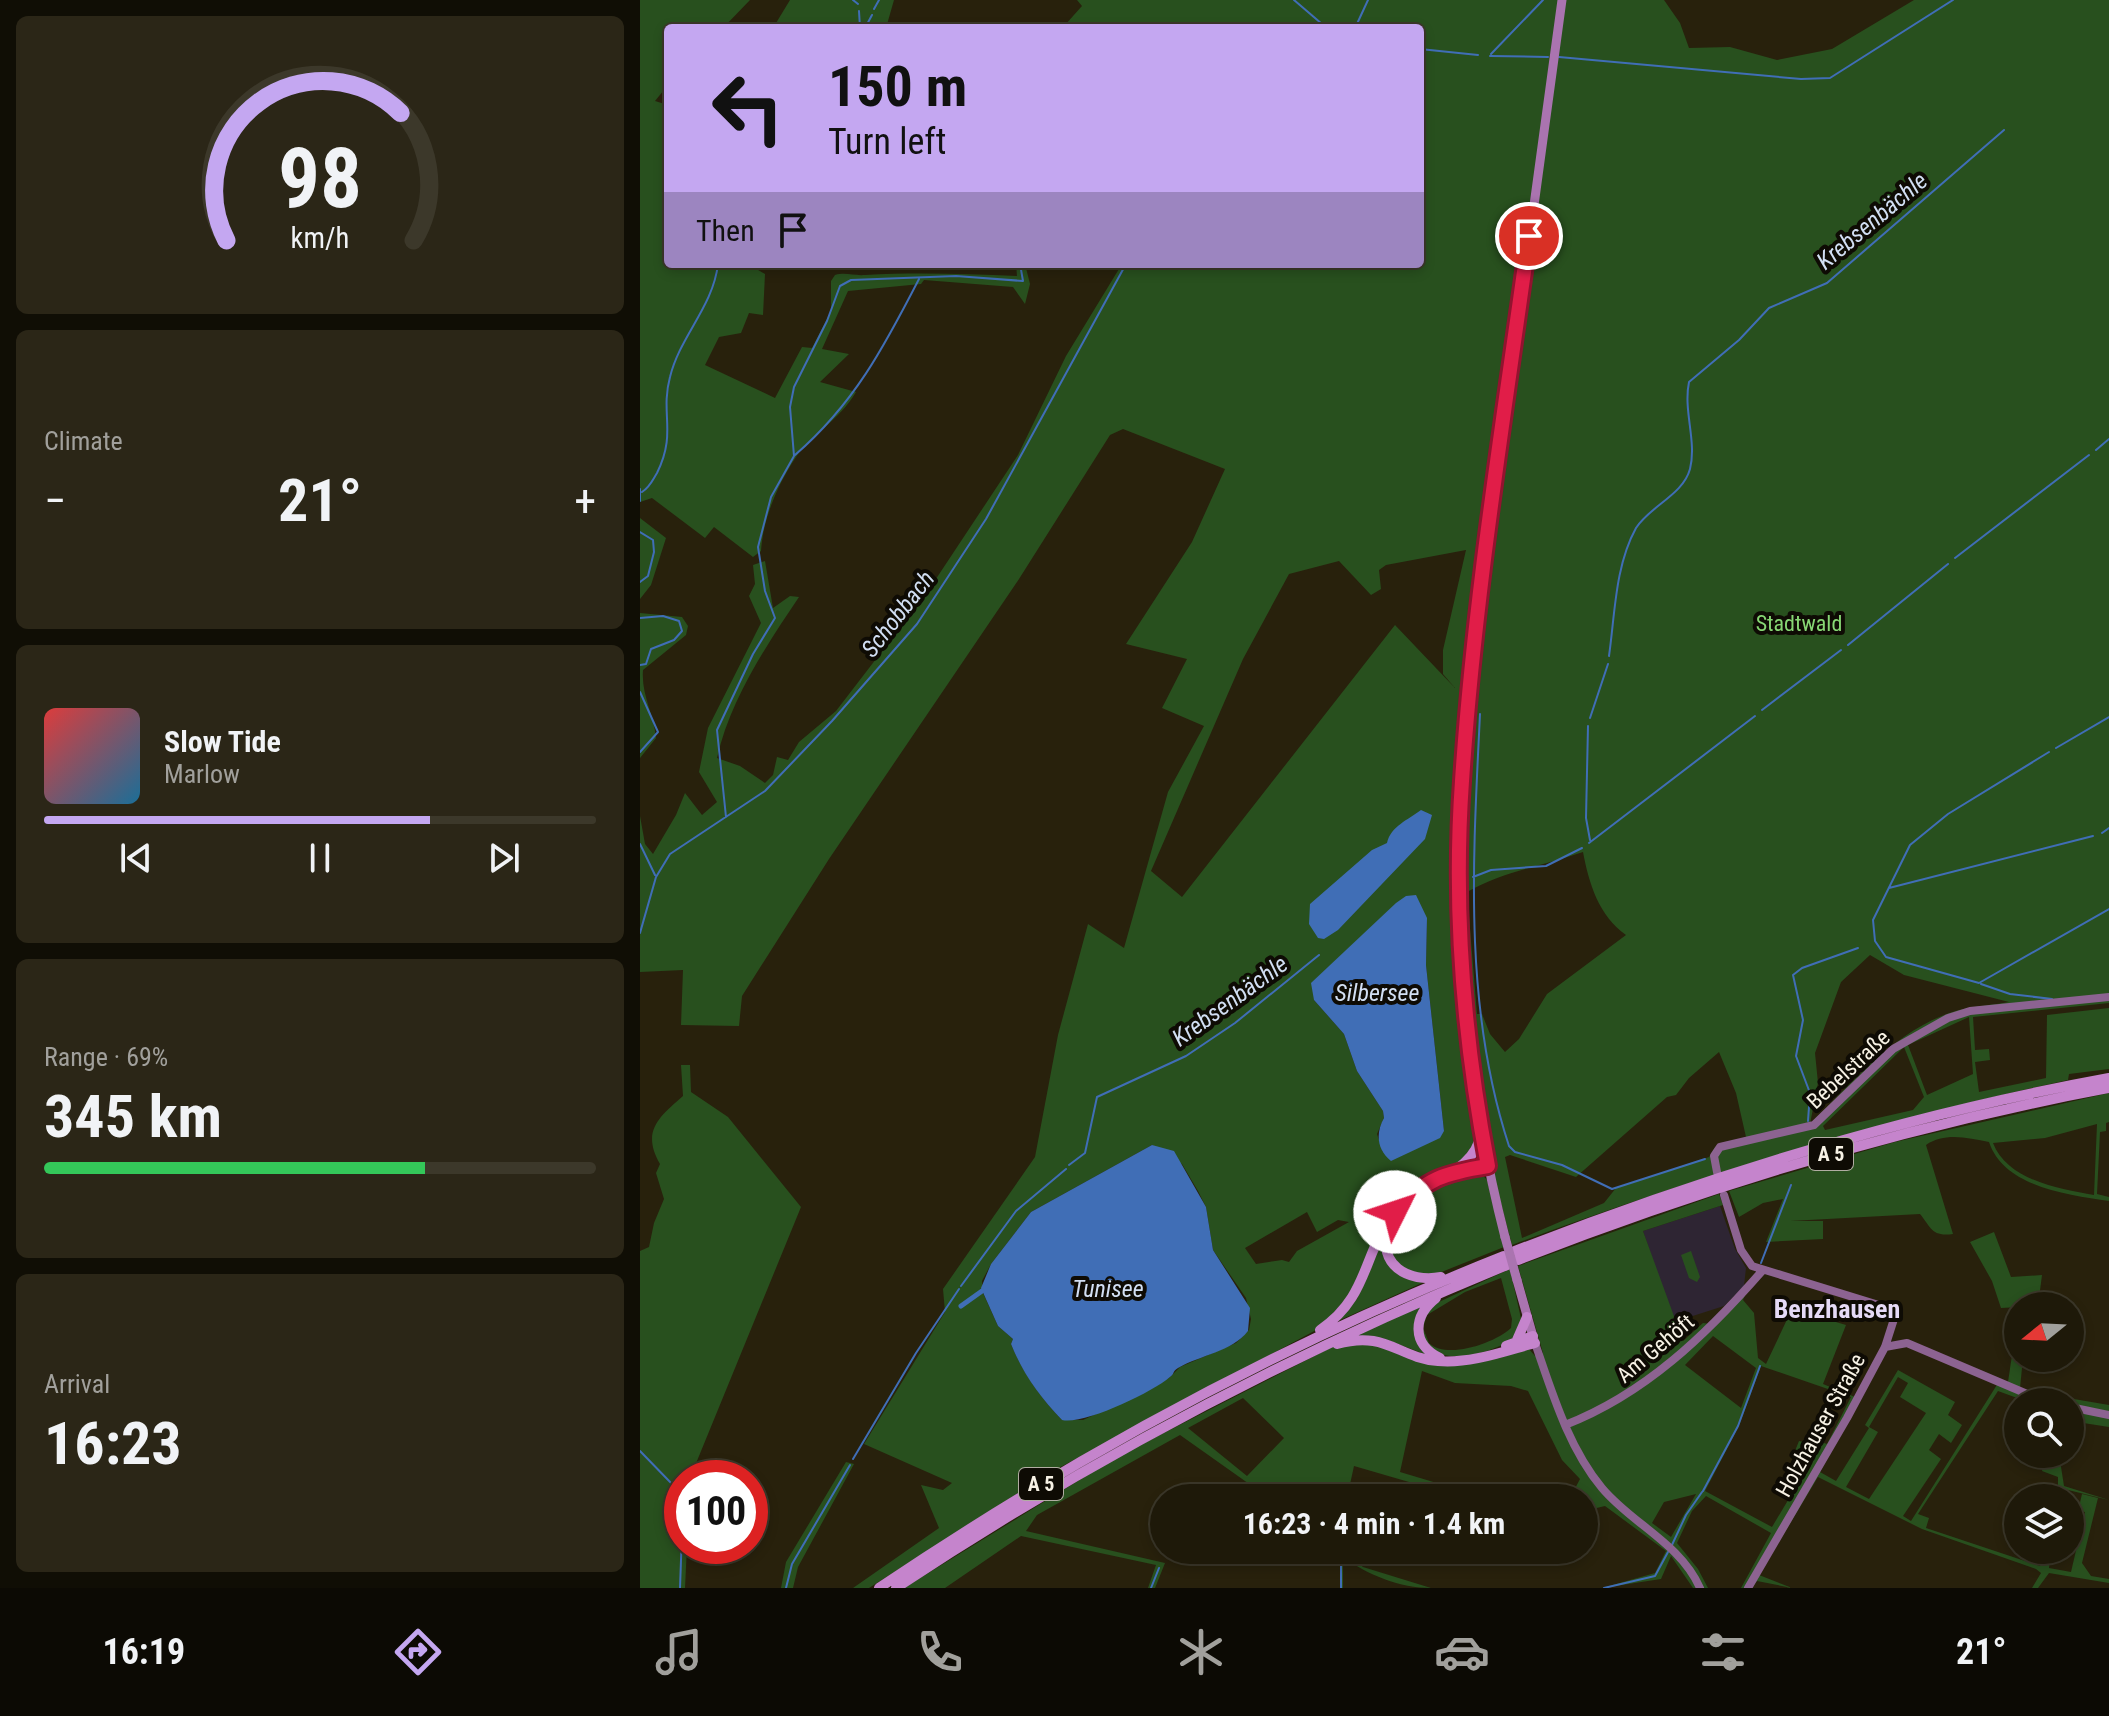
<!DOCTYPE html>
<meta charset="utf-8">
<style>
:root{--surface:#1e1909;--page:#2b2617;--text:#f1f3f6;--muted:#a1a09c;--line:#3c382a;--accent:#c4a7f1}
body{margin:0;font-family:"Roboto Condensed",sans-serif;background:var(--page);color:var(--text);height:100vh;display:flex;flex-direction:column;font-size:30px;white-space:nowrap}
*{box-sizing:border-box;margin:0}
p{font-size:26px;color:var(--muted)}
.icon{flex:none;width:44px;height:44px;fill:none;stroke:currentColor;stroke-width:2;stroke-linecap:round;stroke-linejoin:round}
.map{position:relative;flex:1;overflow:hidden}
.drawer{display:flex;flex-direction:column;gap:16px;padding:16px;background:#100e05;width:640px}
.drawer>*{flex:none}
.guide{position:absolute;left:24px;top:24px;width:760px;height:244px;border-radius:8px;box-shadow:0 4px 12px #0003,0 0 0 2px var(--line);background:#c4a7f1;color:#111;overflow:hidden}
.needle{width:52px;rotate:252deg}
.tools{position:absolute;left:1364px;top:1292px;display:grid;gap:16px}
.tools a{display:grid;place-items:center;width:80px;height:80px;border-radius:50%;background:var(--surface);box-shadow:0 4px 12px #0003,0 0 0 2px var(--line);font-size:40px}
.speed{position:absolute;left:24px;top:1460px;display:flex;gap:16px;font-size:40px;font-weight:700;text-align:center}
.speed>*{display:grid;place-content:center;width:104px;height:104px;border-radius:50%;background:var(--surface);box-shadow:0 4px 12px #0003,0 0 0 2px var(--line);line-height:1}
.speed .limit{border:12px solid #d22;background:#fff;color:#111}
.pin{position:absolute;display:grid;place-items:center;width:68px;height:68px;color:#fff;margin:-34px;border:4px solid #fff;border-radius:50%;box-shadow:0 2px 8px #0007}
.me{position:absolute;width:88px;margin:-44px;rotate:49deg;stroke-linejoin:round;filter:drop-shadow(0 0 6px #0008)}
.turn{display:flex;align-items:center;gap:28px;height:168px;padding:0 32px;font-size:36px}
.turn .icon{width:104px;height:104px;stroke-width:2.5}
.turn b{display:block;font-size:56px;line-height:68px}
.then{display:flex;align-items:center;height:76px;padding:0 32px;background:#0003;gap:16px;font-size:30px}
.big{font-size:60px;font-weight:700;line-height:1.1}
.drawer .widget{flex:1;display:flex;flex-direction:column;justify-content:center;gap:12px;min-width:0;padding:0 28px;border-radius:12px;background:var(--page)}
.drawer .dial{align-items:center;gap:0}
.dial svg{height:208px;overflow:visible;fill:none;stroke:var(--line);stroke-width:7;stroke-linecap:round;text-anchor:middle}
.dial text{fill:var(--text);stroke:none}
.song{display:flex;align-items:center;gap:24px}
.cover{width:96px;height:96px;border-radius:12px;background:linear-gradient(135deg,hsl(0 70% 55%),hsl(200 70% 35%))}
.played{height:8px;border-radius:4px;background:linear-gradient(90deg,var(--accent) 70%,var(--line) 70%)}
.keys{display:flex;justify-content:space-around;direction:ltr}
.heat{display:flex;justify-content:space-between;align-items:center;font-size:44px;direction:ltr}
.charge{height:12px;border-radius:6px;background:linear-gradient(90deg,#34c759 69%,var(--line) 0)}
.trip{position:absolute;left:510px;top:1484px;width:448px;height:80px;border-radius:40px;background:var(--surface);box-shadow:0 4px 12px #0003,0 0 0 2px var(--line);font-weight:700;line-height:80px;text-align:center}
.tabs{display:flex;height:128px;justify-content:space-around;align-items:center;background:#0c0a04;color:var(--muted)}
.tabs .icon{width:56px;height:56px}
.tabs .current{color:var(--accent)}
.tabs b{font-size:36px;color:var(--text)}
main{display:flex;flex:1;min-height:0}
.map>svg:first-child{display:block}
</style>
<main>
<section class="drawer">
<div class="widget dial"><svg viewBox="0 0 100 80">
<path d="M14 69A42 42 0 1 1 86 69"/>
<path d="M14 69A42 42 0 0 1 81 20" stroke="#c4a7f1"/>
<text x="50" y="56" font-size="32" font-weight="700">98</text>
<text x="50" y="72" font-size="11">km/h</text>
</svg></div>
<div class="widget"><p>Climate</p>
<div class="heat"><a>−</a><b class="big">21°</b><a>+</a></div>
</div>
<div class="widget">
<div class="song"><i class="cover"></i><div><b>Slow Tide</b><p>Marlow</p></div></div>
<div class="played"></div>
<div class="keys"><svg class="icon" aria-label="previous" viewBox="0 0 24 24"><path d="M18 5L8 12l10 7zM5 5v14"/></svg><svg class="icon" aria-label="pause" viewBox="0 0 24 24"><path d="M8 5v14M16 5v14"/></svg><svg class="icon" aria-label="next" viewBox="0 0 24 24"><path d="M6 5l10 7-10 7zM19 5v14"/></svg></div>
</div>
<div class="widget"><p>Range · 69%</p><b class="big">345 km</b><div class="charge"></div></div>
<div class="widget"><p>Arrival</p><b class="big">16:23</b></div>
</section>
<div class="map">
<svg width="1469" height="1588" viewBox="0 0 1469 1588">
<rect width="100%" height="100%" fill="#28210c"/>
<!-- industrial -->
<path fill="#2e2533" d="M1080,1206L1095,1249L1106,1268L1104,1286L1084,1306L1034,1322L1003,1231Z"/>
<!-- green -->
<path fill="#28501e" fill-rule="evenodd" d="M0,0H110L83,28H28V85L15,101L28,105V264H108L125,274L123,315L109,313L101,333L79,337L65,365L135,398L162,347L172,348L191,311V281L195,275C206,272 214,276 225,275C277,272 326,274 377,276L376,264H385L390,284L385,304L373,287L284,280L281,284L208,291L182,349L209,354L180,382L216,392C199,421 170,435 156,457C138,484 123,518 121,551L113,557L74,527L65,538L12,498L0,502Z
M150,0H254L246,28H133Z
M437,0H1024L1040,23L1049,48L1090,47L1137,60L1192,49L1274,0H1469V1003L1333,1017L1335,1050L1349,1049L1350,1060L1335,1062L1339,1092L1406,1078L1407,1015L1469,1008V1069L1429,1074L1428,1080C1238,1121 1055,1177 872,1245L833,1098L835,1140L827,1159L791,1176L767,1195L719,1285L678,1329L415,1470L229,1588H213L299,1528L281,1485L303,1490L312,1483L224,1444L305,1312L303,1289L395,1157L418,1035L448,924L484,948L528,792L564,726L522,708L547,659L486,644L552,542L585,469L483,429L470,435L379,579L189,859L102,996L99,1026L41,1025L43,970L0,972V816L5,844L13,854L36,815L45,793L62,815L77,802L59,772L68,728L121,623L109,596L115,584L113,565L125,561L133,608L150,596L159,597C126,646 90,700 77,758L100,766L125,783L133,775L137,757L148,760L159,742L196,711L286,594L378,455L426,356L482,264H780V28H428L425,25L442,6ZM826,550L803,650V674L815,688L755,625L542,897L511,871L603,659L649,574L699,561L731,595L741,589L739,570L746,565ZM943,852C949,884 959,916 986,935L907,994L879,1039L865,1052L850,1034L842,1014H837L827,892C863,871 903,866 943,852ZM787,918L786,965L804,1131L743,1152L737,1134L744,1118L743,1111L717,1071L704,1034L674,1000ZM1230,955L1264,975L1369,1002C1353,1005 1335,1006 1319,1010C1258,1027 1214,1081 1170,1124L1178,1083L1175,1053L1201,982ZM1329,1017L1333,1074L1287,1095L1268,1045ZM1264,1047L1284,1097L1273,1110L1185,1130L1183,1126ZM1079,1052L1096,1093L1106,1137L1075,1147L1069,1157L976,1188L964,1203L882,1238L865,1157L870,1155L936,1177L1027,1097L1036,1095L1049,1078ZM512,1145L542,1164L558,1191L566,1207L573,1250L606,1298L611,1319L609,1330L596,1343L540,1367L529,1378L456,1414L443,1420H422C400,1397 383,1373 371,1344L373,1339L358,1326L343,1293L342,1281L351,1264L391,1212ZM667,1212L677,1232L698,1220L709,1222L657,1251L649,1262L642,1260L616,1264L605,1248Z
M0,518L26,538L11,585L0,599Z
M0,613L42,617L48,626L46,635L3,670C1,695 14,714 16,738L0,758Z
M41,1065H50L51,1092L88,1117L161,1207L50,1478H42V1546H47L45,1588H0V1251L9,1247L14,1223L24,1199L16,1173L20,1164C1,1131 19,1117 43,1096Z
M1469,1093V1122L1466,1123V1131L1460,1132L1457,1194L1469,1197V1201C1428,1195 1364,1187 1349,1142C1328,1138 1305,1132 1286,1145L1313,1234C1291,1237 1291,1227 1280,1214L1150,1221H1183V1239L1126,1242L1143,1199L1123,1203L1099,1217L1089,1191L1255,1142ZM1457,1124L1454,1195C1419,1189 1367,1180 1353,1143L1405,1138Z
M840,1172L847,1180L864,1247L789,1277L760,1269L748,1247L752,1223L765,1207L808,1177Z
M1079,1194L1083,1205L1003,1231L1043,1341L1063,1323L1071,1324L1107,1291L1103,1300L1114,1313L1118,1358L1126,1364L1152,1309L1206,1325L1183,1384L1220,1399L1180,1472L1196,1481L1229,1428L1225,1425L1258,1370L1315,1402L1308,1415L1322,1425L1311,1443L1299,1434L1289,1450L1301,1459L1263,1516L1271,1521L1360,1380L1368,1382L1378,1315V1358H1383L1380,1388L1409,1399L1422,1397L1469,1405V1427L1437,1422L1430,1417V1402H1388L1358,1391L1278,1514L1289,1518L1286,1528L1400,1566L1407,1550H1411L1409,1568L1431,1572L1445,1512L1438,1511L1442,1494L1458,1498L1442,1563L1451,1576L1469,1579V1583L1409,1573L1398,1588H1392L1401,1573L1396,1569L1282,1529L1178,1477L1119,1575L1152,1588L1117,1581L1112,1588H1101L1131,1533L1066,1496L1052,1511L1037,1543L1058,1569L1068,1588H1053L1031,1556L1021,1579L962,1588L1015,1573L1026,1551L965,1506L944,1511V1498H930L940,1479L922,1460L888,1391L871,1386L815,1383L782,1371L760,1472L847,1498H824L714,1466L707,1498H629L540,1435L397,1515L386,1531L525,1563L515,1588H508L516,1565L381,1536L305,1588H264L477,1457L692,1347L728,1342L787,1361L889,1349L895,1356L903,1353L878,1266ZM1073,1336L1116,1368L1101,1408L1045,1365ZM1121,1366L1211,1397L1187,1444L1167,1437L1163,1442L1159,1441L1155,1451L1172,1460L1132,1527L1065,1491L1099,1426ZM1258,1377L1268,1383L1260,1397L1286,1413L1229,1499L1206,1487L1238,1432L1229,1427ZM603,1398L644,1438L607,1476L548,1428ZM1056,1494L1031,1537L1012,1523L1024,1502Z
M1354,1232L1371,1277L1402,1275L1398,1306L1361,1308L1352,1281L1330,1242Z
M741,1238L745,1254L782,1283L698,1321L717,1299Z
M1051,1251L1060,1277L1057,1282L1049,1278L1041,1255Z
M870,1269L882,1323L876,1338C849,1354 789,1373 780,1330L788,1307ZM861,1278L872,1319L871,1328C855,1343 807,1360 789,1343L783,1328L787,1315L825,1292Z
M782,1305L779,1312L787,1355L745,1339L714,1337Z
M1406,1454H1419L1424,1486L1469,1500L1424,1489L1422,1498H1418V1477L1402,1471Z
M206,1462L214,1464L158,1567L153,1588H141L146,1562Z
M695,1550H701L723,1567L791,1588C760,1588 728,1575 703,1557V1588H700V1554Z"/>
<!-- water -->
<path fill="#406eb6" d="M781,810L792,815L785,839L698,930L684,939L678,938L669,924L670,904L732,850L747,843C751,826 768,820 781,810Z
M776,895L787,918L786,965L804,1131L800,1138L751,1161C736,1149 736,1132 744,1118L743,1111L717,1071L704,1034L674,1000L671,983L756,903L766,896Z
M512,1145L534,1151L566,1207L573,1250L610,1308L608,1331C592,1352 560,1355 538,1368C531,1373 536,1372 530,1377C511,1393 444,1425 422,1420C400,1397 383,1374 371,1344L373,1339L358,1326L341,1288L351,1264L391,1212Z"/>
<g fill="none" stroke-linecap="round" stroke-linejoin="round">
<!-- stream -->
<path stroke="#406eb6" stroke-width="2" d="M213,0L218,4
M654,0L682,24
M234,9L239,0
M219,11L220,28
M716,26L728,0
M225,28L232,15
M780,49L838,55
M851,54L903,0
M850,56L908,57
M919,57L1161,79L1190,78L1313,0
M1456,450L1469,439
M155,455C214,404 244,347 279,279
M0,489V501
M2,492C10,487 12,481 17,473C37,433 20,414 30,377C40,336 73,307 78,264
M0,532L13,540L14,552L8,576L0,582
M1315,558L1449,455
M0,618L23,616L39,621L42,631L34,640L11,649L6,664L0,665
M1208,645L1308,564
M969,656C975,614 975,566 996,528C1010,506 1043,495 1050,469C1057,441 1043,411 1049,382L1099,340L1129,308L1187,283L1364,130
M0,692L18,732L0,752
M1122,710L1201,650
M840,714C833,858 823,1006 869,1146L875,1152L922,1165L972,1189L1065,1159
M950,718L968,664
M948,726L946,818L950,840
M1416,748L1469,717
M1409,752L1308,814L1270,845L1233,920L1235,941L1246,957L1339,983L1469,909
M86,817L77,730L113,654L135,618L125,591L118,547L131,497L154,456L150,407L154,387L187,321L200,286L211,280L316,276L383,281L380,264
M1462,833L1469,828
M949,843L1115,716
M0,844L15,875
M833,877L851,870L906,866L942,848
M1249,888L1453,836
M0,933L16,877L30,854L125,791L192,721L277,624L346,519L486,264
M1341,984L1370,994L1412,999
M1168,1121L1170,1093L1156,1056L1163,1020L1153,975L1162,968L1218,948
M429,1165L445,1153L457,1097L546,1056L595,1023L679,955
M1121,1263L1151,1185
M321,1286L376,1211L426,1169
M0,1451L33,1485L42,1502
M213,1459L276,1353L319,1289
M1063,1491L1098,1426L1120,1366
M1031,1547L1046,1515L1062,1492
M40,1588L42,1532
M146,1588L152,1564L210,1465
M511,1588L519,1568
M701,1588V1557
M964,1588L1015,1576L1028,1552"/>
<!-- canal -->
<path stroke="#406eb6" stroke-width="5" d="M321,1306L342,1291"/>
<!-- secondary -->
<path stroke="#8c6391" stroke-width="8" d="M1077,1172L1074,1156L1080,1147L1174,1125L1253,1049L1308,1018L1330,1011L1469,997
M1084,1195L1101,1250L1112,1266L1242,1306L1254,1319L1245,1347L1207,1418L1108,1588
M895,1343C912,1392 928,1447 962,1488C992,1524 1040,1543 1060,1588
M1245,1347L1267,1343L1406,1402
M1430,1407L1469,1415
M925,1425C1005,1394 1066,1335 1122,1271"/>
<!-- primary -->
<path stroke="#aa74b0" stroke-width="9" d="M865,1237C827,1090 813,935 822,783C828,671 845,559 861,447C881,298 901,149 922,0
M877,1280L894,1340"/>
<!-- highway -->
<path stroke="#c584cc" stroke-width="10" d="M817,1170L848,1166
M748,1228C737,1265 768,1283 801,1277
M875,1251C1067,1176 1266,1115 1469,1078
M878,1260C1070,1185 1267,1126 1469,1088
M796,1298C773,1316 771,1344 800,1358
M680,1330C732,1294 721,1251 758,1209C784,1180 834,1174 841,1134
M877,1340L887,1317
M697,1344C746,1330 758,1358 798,1361C830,1364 865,1351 895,1343
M866,1346L893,1336
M239,1588C435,1456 644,1343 864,1256
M256,1588C449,1460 652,1353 867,1265"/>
<!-- primary-bridge -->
<path stroke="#aa74b0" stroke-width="9" d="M865,1237L877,1280"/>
</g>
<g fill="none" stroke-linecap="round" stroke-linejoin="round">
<defs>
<path id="route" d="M755,1212C786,1178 805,1173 848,1166C824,1041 813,909 822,781C834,599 864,417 889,236"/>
</defs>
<!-- route casing -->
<use href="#route" stroke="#92132f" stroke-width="20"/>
<!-- route -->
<use href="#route" stroke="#e11d48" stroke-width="14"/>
</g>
<g text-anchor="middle" stroke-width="8" stroke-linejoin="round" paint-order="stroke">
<!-- shield labels -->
<g fill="#0e0b04" stroke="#b1ada2" stroke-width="2">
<rect x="1169" y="1138" width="44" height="32" rx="6"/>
<rect x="379" y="1468" width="44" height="32" rx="6"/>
</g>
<g font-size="20" font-weight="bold" fill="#f7f2e5">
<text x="1191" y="1161">A 5</text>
<text x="401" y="1491">A 5</text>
</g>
<!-- park labels -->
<g font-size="22" fill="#87d774" stroke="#0e0b04">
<text x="1159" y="631">Stadtwald</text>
</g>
<!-- street labels -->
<g font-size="22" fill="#f7f2e5" stroke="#0e0b04">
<text transform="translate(1208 1069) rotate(-43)" y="8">Bebelstraße</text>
<text transform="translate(1015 1348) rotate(-40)" y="8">Am Gehöft</text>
<text transform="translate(1180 1425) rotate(-61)" y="8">Holzhauser Straße</text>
</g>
<!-- water labels -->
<g font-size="24" font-style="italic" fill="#d2dff3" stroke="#0e0b04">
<text transform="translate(1232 221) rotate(-40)" y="8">Krebsenbächle</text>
<text transform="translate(258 614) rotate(-52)" y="8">Schobbach</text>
<text x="737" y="1001">Silbersee</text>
<text transform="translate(590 1001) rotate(-36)" y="8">Krebsenbächle</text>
<text x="468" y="1297">Tunisee</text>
</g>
<!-- quarter labels -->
<g font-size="26" font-weight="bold" fill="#e5daf7" stroke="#0e0b04">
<text x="1197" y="1318">Benzhausen</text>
</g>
</g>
</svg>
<div class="tools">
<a><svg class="needle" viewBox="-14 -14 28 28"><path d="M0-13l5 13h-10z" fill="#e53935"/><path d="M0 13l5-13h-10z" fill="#a1a09c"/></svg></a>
<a><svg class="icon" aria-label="search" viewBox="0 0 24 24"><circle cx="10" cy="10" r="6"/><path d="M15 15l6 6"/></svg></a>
<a><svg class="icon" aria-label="layers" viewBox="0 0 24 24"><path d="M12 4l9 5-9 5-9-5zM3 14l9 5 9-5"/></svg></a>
</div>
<div class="speed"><div class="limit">100</div></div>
<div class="pin" style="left:889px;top:236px;background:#d93025"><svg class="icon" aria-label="arrive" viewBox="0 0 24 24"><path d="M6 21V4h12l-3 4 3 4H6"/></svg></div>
<svg class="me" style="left:755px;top:1212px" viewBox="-20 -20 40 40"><circle r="19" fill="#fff"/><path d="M0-13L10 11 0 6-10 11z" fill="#e11d48"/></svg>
<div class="trip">16:23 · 4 min · 1.4 km</div>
<div class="guide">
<div class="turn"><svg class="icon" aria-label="left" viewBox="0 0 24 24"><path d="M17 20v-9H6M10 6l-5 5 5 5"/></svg><div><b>150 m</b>Turn left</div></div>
<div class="then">Then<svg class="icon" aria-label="arrive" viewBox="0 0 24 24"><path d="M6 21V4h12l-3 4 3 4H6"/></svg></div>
</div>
</div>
</main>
<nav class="tabs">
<b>16:19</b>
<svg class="icon current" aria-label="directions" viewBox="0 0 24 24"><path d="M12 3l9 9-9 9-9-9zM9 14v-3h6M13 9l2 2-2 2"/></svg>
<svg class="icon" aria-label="music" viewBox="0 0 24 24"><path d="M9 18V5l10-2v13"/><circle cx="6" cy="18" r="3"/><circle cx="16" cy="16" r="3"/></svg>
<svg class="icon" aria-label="phone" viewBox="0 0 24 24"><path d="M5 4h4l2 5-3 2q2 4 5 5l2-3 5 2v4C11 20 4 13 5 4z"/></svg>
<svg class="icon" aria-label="climate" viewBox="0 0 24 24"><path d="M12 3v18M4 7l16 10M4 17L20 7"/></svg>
<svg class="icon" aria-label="car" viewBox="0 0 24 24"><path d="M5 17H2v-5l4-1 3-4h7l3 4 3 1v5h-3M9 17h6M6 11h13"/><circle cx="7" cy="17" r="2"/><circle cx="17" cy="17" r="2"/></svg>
<svg class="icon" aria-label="filters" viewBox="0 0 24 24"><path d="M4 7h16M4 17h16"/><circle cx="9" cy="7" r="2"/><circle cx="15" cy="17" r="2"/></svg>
<b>21°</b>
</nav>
